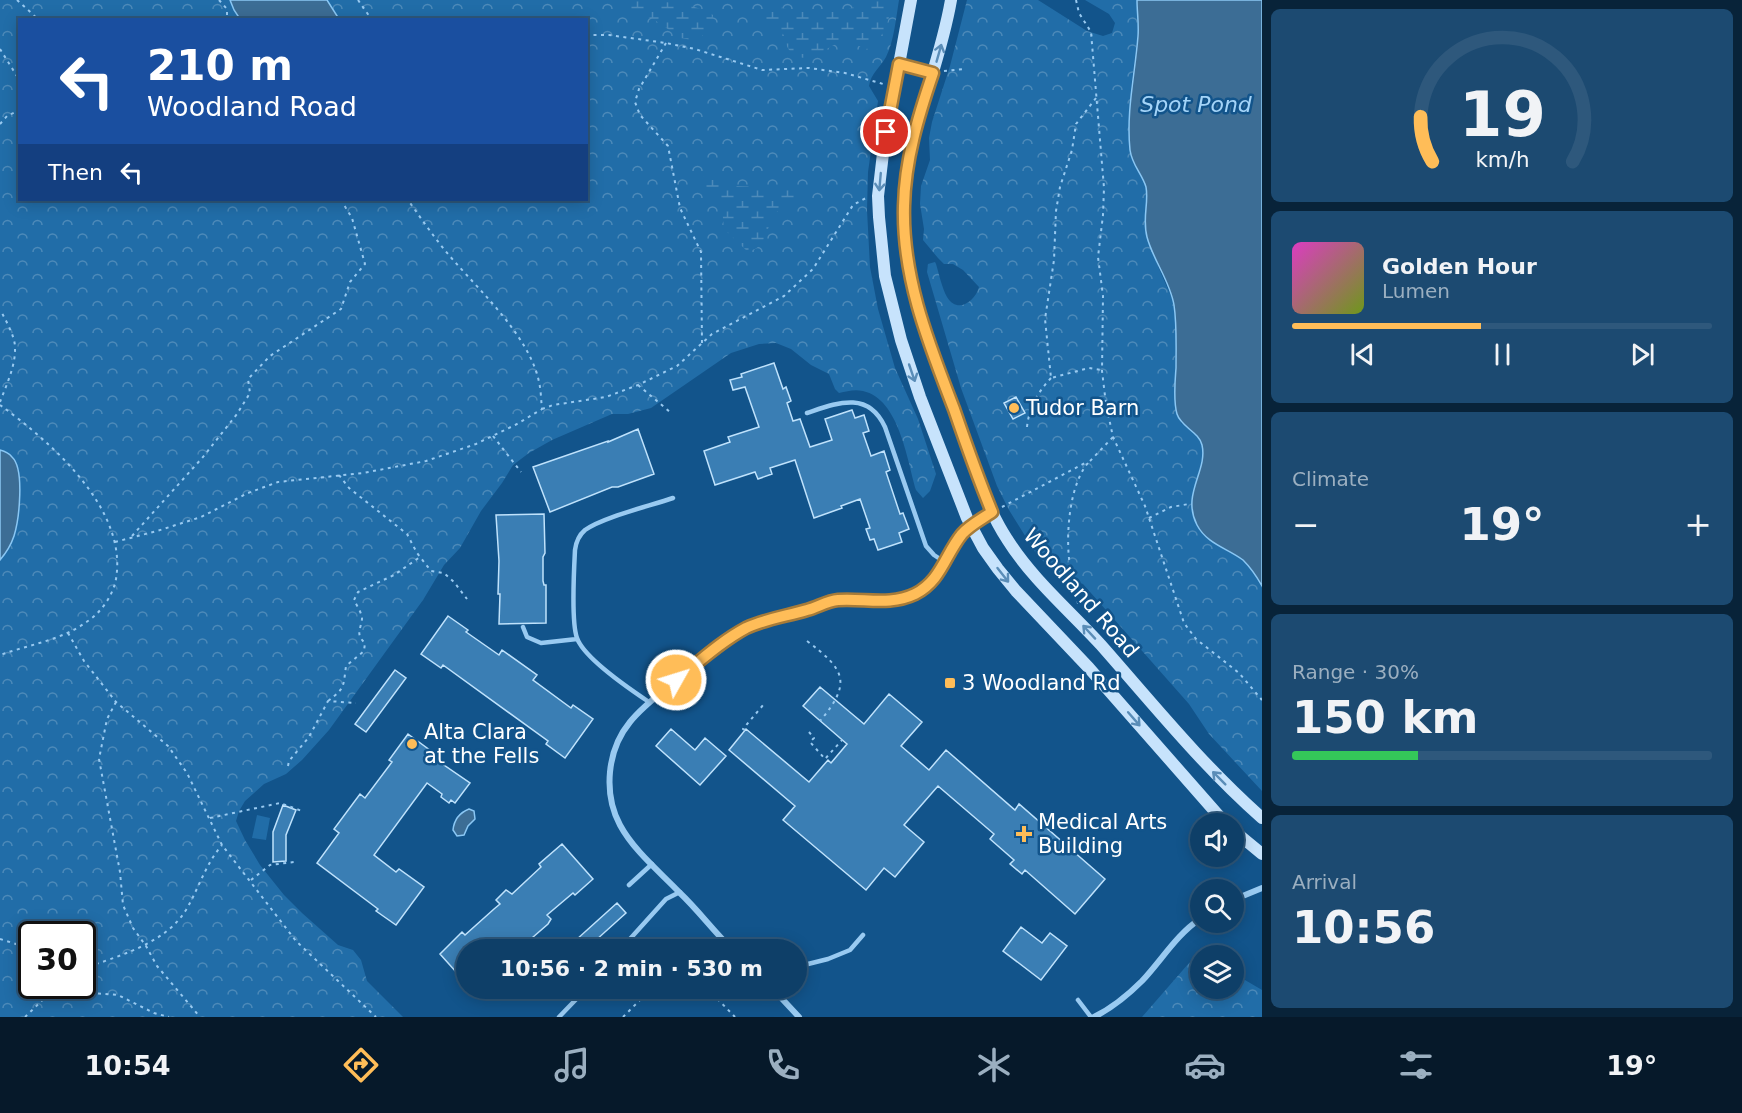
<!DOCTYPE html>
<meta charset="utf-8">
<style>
:root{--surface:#0e3f68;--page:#1c4a71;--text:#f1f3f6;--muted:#9bafc0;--line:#2e587c;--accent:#ffbd58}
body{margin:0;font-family:"DejaVu Sans",sans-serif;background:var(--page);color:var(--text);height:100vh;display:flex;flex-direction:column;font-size:22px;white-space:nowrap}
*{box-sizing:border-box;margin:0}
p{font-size:20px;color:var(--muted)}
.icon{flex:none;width:33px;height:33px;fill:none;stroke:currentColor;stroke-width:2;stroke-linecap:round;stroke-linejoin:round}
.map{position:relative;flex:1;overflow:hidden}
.panel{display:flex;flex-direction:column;gap:9px;padding:9px;background:#082339;width:480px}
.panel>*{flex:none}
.banner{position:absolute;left:18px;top:18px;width:570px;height:183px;border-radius:0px;box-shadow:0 3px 15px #0003,0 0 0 2px var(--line);background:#1a4fa0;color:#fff;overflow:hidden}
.controls{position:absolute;left:1190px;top:813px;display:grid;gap:12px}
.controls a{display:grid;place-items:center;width:54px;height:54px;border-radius:50%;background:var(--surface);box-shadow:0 3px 15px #0003,0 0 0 2px var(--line);font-size:30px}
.speed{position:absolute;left:18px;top:921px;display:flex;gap:12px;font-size:30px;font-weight:700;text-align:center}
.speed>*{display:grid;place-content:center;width:78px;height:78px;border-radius:50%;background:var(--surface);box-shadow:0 3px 15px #0003,0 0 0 2px var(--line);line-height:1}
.speed .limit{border:3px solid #111;border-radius:9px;background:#fff;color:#111}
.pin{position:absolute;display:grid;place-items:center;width:51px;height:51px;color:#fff;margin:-26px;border:3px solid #fff;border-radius:50%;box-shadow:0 2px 6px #0007}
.me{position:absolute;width:66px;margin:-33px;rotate:51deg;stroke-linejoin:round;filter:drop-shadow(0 0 4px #0008)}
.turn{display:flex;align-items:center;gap:21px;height:126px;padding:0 30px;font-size:27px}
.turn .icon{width:78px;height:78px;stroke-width:2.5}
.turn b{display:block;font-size:42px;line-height:51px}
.then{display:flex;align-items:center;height:57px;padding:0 30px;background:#0003;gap:12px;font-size:22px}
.big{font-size:45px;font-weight:700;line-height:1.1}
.panel .widget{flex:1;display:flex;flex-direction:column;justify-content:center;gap:9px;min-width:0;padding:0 21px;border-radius:9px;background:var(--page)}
.panel .dial{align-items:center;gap:0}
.dial svg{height:156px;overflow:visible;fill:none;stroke:var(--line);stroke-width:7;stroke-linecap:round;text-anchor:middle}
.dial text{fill:var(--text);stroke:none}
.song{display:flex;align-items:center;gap:18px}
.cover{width:72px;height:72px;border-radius:9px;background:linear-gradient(135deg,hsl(310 70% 55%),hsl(80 70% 35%))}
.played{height:6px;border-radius:3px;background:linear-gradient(90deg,var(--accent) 45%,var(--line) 45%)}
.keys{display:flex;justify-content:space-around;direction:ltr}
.heat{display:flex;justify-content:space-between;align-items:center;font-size:33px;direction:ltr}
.charge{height:9px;border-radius:4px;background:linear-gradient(90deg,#34c759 30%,var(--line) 0)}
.trip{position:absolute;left:456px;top:939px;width:351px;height:60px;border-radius:30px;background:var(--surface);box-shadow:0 3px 15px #0003,0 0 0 2px var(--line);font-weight:700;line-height:60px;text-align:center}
.tabs{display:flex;height:96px;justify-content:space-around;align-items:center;background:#06192a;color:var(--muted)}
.tabs .icon{width:42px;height:42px}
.tabs .on{color:var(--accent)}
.tabs b{font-size:27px;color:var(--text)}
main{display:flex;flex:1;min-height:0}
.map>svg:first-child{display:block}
</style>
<main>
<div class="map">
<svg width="1262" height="1017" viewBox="0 0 1262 1017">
<defs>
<pattern id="forest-crowns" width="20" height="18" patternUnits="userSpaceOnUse" patternTransform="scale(1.5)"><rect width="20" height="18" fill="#216da8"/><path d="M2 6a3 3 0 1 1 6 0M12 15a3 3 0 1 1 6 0" fill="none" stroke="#4d8ab9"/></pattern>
<pattern id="wetland-marsh" width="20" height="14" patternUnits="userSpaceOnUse" patternTransform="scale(1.5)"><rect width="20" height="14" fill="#216da8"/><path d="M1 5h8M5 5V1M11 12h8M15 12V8" fill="none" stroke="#4d8ab9"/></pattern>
</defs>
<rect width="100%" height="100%" fill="#12548b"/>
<!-- forest -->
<path fill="url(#forest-crowns)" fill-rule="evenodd" d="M0,0H899C896,18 894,41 886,57C880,68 871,73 869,86L878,101L868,172L867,210L870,267L878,309L895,368L918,419L936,474L930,491L923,498L916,490C907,459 899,399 863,391C855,389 847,391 839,393L835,389L829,374L811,365L791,349L776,343L759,344L731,353L651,408L628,414H612L552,440L529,453L513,465L502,483L481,511L460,548L444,565L423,600L329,730L302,760L286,774L264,784L245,801L239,811L236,821L245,840L260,865L284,895L302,913L338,945L353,950L361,960L367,981L403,1017H0V560L8,549L20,500L17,465L5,452L0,450ZM20,20H586V200H20ZM32,934H82V986H32Z
M967,0H1038L1087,31L1103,36L1112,33L1115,23L1109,14L1085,0H1137L1138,33L1131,87L1130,140L1146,187V202L1157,264L1174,303L1176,333L1175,386L1181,423C1188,428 1197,434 1201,442C1209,459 1186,492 1194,519C1198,530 1232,552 1243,560C1250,566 1257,577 1262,586V791L1209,734L1189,704L1083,584L1061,576L1051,569L1037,555L1009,510L997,486L961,388L927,272L928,264L935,262L936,264C939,274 942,288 947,297C957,314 975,302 979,287L963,270L953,264H944L938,258L923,240L924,229L920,204L921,186L930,160L929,138L932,122L950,66Z
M1197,958H1200V988H1233V973L1262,990V1017H1142L1189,963Z"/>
<!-- wetland -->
<path fill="url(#wetland-marsh)" d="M610,0C639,0 691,0 713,15L712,23L709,29L697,41L681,38L653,19Z
M871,0L892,1C891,16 882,44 867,49C859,47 853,41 845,42C824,44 810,70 790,51C785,46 787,39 783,34C776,25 763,33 757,17L767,4C803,14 837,18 871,0Z
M707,176L735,186L790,188L799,190L800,195C794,205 781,205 774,215C766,228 766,250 747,251L724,229L722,207L704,191L699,178Z"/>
<!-- garden -->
<path fill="#216da8" d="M257,815L270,818L266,840L252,838Z"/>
<!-- water -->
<path fill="#3c6d95" stroke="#8ac7f4" stroke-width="1.5" d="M230,0H327L339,19H240L234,10Z
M1137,0H1262V586C1257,577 1250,567 1243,560C1227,548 1207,544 1197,525C1181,494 1208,471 1202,445C1199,432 1181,427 1177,414C1173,400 1175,382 1176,368C1176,347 1177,325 1174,305C1170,281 1153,260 1147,237C1142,218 1149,203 1146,187C1142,174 1132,165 1130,150C1126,112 1135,74 1138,36C1139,24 1137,12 1137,0Z
M0,450C4,451 9,453 12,457C25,469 19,520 14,536C11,545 6,553 0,560Z
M469,809L474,811L475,819L468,826L464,835L457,836L453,830C454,820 459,813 469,809Z"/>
<!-- building -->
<path fill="#3a7eb4" stroke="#bfe2fc" stroke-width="1.5" d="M774,363L783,389L786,387L791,401L787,403L793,421L800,419L810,447L832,440L825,419L852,410L855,418L864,415L869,431L863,433L871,456L884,451L890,470L886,472L900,514L903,513L909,529L899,533L902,542L878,550L874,539L870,540L866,529L870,528L860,499L841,506L842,508L814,518L795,460L770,468L772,474L758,479L755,472L715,485L704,451L730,442L728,437L759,427L745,387L733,390L730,380L742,377L741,374Z
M1016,397L1025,413L1013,419L1004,403Z
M638,429L654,474L618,487H612L550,512L533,467L608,441V442Z
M544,514L545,553L543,557V581L544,585H546V623L499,624L500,594H498L499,561L496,515Z
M448,616L468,630L466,632L499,655L502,650L537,675L533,680L571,708L573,705L593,719L565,758L546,744L548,741L443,665L441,668L421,654Z
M395,670L406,678L366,732L355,724Z
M820,687L864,724L889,694L922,722L901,746L929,770L946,750L1015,810L1019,804L1105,879L1075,914L1025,870L1022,874L1010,864L1014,860L990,839L994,834L938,786L904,825L924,842L895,877L884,868L866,890L783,820L795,806L729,750L746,729L809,782L828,760L831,763L847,744L803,706Z
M671,729L695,750L705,738L726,756L700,785L656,746Z
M408,734L446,762L444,765L470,783L455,803L451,800L449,803L441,797L442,794L427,783L374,855L396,872L399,869L424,887L396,925L376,911L378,909L317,863L339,833L334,829L360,794L365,798L392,762L389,760Z
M283,805L296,810L286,835V861L273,862V832Z
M562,844L593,879L575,895L573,893L547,915L551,919L548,924L525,944L524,943L520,947L516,943L508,950H466V983L440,954L462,932L465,935L494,909L500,904L496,900L506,890L512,894L541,867L539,864Z
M617,903L626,913L585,950L576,940Z
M1021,927L1042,943L1050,933L1067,946L1041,980L1003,951Z"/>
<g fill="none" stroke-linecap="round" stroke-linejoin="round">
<!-- path -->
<path stroke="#99caf1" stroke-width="2" stroke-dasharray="3 4.5" stroke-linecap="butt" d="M17,0L39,20
M219,0L227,9V20
M358,0L372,20
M1076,0L1079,13L1091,32L1104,188L1103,215L1098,257L1103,296L1102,371L1106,404L1113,437L1145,506L1184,623L1196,639L1239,673L1262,700
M586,35H609L666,43L695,49L762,70L809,68L845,73L883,84
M666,43L639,89L635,102L640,115L668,146L680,208L701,252L702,344
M0,49L20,81
M944,71L964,69
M1096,98L1076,124L1072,150L1060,187L1056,211L1054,260L1045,319L1051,378L1089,368L1101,370
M0,124L7,116L20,110
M638,385L670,412
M0,402C6,386 15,367 15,350C16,338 7,323 2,313
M0,405C51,442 128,509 116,579C113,596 100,614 85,623C61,640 28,645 0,655
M542,409L553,405L606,397L638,385L677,366L712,334L784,296L813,269L853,205L866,198
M1027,427C1029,407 1038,392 1051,378
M493,436L521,472
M1090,461L1113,437
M339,475L349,488L407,534L417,553L431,571L444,573L454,582L467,599
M1002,507L1085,463
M1149,518L1171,507L1189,504
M132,536L203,457L237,414L250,393L248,379L270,356L341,309L350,282L365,264L352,218L341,200
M115,542L157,531L201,517L248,493L278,482L363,473L426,461L476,444L517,424L542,409C541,400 541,390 539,382C530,338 483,294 455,262C437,242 423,221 408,200
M1078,604C1076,588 1070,573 1069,558C1066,531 1070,479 1091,460
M68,633L84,661L116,702L168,746L187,773L222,845L296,941L376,1017
M807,641C844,669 853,682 820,721
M328,701C345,688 343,688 346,666L364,651L365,643C355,634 361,629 362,619C362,613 357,606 354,600L358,592L394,575L420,557
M116,702L107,719L99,759L120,872L123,905L133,928L146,946L157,966L200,1017
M745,730L743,729L764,704
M809,732L814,738L810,742L825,759L842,740
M288,766L289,761L309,737L328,701L356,703
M210,818L280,803L302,811
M251,880L270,865L294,862
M0,939L16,944L32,957
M82,969C118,956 165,944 186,910C199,888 205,865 222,845
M69,986L93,993L118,995L154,1013L169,1017
M707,988L735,1017
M25,1017L57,986
M623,1017L652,988"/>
<!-- lane -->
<path stroke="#99caf1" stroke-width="4.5" d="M807,413C837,403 868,390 885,427L926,546L934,555L946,563
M973,525L991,513
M523,627L527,637L541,643L577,639
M649,702C631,690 584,658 577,638C571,622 574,569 575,550C576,542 578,536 585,530C603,517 650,506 673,498
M629,885L652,864
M620,950L666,899L680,892
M796,967L828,959L850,950L863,935
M1078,1000L1091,1017
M559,1017L587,988"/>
<!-- street -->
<path stroke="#99caf1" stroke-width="6" d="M1233,900L1262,888
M733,950C714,932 699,911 680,893C660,872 634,851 620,825C603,793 607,750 630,722C642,707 658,695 673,683C711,652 737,628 785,614C792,612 800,612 807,610C817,607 826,601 837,600C863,598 889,606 914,594C944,580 947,546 971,526
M772,988L799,1017
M1094,1017C1112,1008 1128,995 1142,981C1161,961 1177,934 1200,919"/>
<!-- secondary -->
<path stroke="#c7e3fc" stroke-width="12" d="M911,0L884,145L878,196L879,217L885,276L901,340L920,397L967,518L983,548L998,569L1016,591L1089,668L1226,824
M951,0C939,71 906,134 904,207C903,287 936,361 963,435C976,470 986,507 1007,539C1032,579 1069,610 1101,645C1153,704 1202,765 1262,818
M899,64L933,73
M1233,830L1262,854"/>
</g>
<!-- one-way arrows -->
<defs><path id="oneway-shaft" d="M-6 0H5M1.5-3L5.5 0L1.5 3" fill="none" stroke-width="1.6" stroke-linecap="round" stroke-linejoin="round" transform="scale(1.5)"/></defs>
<g stroke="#5a8db8">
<use href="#oneway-shaft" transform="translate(939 53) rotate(-74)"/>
<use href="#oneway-shaft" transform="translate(880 182) rotate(95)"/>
<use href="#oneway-shaft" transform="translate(912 373) rotate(71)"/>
<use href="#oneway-shaft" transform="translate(1003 575) rotate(52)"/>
<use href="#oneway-shaft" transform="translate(1089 632) rotate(-133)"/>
<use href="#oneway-shaft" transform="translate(1134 719) rotate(49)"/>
<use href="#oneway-shaft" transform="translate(1219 778) rotate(-135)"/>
</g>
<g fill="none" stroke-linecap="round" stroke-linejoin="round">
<defs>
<path id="route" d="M676,680C699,662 720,642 746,628C765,619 787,616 807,610C818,607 827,601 838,600C864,598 890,606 915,594C941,581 945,555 962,534C970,525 982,519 992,512C978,478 966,444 954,409C929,344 902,278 904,206C905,160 918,117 933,73L899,64L886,132"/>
</defs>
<!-- route casing -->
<use href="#route" stroke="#a67b39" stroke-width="15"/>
<!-- route -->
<use href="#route" stroke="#ffbd58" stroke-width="10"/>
</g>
<!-- markers -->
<g fill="#ffbd58" stroke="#12548b" stroke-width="2">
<circle cx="1014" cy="408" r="6"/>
<rect x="944" y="677" width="12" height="12" rx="3"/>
<circle cx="412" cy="744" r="6"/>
<path d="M1021 825h6v6h6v6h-6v6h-6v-6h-6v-6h6z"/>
</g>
<g text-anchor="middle" stroke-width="5" stroke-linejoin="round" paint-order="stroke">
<!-- poi labels -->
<g font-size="21" fill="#fff" stroke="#12548b" text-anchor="start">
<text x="1026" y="415">Tudor Barn</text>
<text x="962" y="690">3 Woodland Rd</text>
<text x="424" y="739">Alta Clara<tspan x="424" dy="24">at the Fells</tspan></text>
<text x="1038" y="829">Medical Arts<tspan x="1038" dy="24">Building</tspan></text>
</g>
<!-- street labels -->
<g font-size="21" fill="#fff" stroke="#12548b">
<text transform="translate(1081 593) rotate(49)" y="7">Woodland Road</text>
</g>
<!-- water labels -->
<g font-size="22" font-style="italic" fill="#a4d4f8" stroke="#12548b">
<text x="1196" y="112">Spot Pond</text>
</g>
</g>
</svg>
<div class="controls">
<a><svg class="icon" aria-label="sound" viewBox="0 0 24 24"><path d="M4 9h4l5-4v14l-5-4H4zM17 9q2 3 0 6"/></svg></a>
<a><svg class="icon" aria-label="search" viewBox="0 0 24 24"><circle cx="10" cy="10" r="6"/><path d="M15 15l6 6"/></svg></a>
<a><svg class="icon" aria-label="layers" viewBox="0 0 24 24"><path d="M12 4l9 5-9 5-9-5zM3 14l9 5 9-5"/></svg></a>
</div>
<div class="speed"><div class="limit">30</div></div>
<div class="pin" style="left:886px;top:132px;background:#d93025"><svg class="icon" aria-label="arrive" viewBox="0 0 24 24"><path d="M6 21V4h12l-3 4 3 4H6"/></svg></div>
<svg class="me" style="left:676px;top:680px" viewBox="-20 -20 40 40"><circle r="17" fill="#ffbd58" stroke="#fff" stroke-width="3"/><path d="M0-11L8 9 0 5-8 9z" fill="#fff"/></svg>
<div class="trip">10:56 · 2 min · 530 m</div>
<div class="banner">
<div class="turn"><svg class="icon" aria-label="left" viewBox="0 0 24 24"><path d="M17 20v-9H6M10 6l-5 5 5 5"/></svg><div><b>210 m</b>Woodland Road</div></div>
<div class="then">Then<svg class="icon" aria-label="left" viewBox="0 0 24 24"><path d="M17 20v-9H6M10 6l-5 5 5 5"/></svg></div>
</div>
</div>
<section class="panel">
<div class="widget dial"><svg viewBox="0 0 100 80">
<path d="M14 69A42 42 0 1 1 86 69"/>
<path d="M14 69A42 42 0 0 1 8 46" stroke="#ffbd58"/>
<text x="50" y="56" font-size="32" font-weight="700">19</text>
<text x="50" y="72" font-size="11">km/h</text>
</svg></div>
<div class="widget">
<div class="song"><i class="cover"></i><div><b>Golden Hour</b><p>Lumen</p></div></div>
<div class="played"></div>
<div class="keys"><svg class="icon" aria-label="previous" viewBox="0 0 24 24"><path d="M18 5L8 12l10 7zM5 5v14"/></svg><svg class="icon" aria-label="pause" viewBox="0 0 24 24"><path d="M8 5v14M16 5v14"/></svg><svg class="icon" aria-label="next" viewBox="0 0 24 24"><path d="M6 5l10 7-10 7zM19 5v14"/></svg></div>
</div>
<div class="widget"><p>Climate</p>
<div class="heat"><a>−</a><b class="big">19°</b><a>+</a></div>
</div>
<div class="widget"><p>Range · 30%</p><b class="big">150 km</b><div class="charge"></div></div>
<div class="widget"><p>Arrival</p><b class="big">10:56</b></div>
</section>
</main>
<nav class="tabs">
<b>10:54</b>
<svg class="icon on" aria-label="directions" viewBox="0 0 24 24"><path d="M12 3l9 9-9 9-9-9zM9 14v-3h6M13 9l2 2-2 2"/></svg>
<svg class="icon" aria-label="music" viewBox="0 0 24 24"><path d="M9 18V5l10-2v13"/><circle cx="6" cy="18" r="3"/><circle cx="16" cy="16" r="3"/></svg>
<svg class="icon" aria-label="phone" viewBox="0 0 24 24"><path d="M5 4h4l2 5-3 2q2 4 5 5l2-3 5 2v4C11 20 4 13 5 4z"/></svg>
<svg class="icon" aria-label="climate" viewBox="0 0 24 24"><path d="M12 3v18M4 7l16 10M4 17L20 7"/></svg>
<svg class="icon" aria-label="car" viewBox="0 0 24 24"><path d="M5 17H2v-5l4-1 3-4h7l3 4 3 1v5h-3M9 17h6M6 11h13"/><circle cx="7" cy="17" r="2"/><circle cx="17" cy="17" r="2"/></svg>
<svg class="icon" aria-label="filters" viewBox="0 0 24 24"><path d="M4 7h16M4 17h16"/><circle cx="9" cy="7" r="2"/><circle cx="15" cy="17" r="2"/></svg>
<b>19°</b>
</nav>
